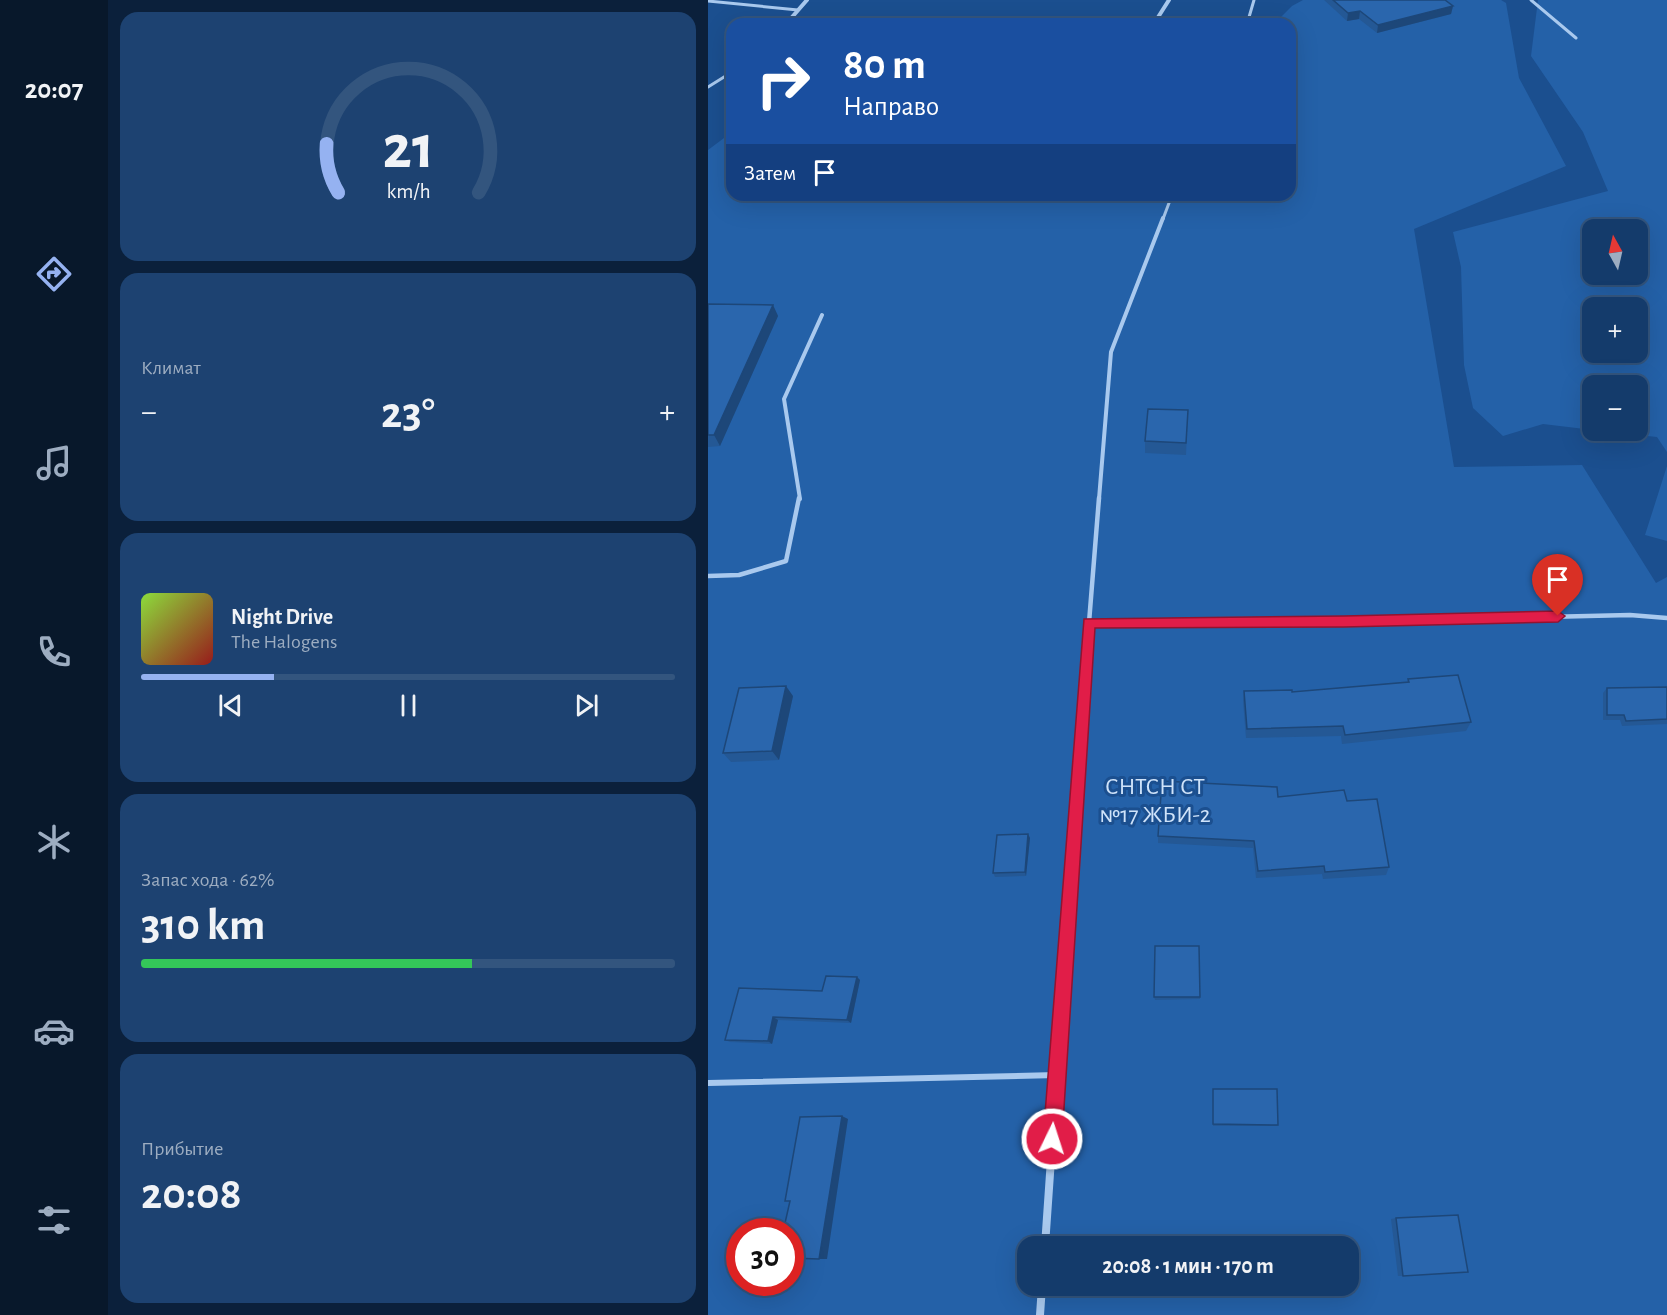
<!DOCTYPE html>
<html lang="ru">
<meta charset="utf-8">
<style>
:root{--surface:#143b6b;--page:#1d4271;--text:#f1f3f6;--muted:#9dadc1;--line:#33557e;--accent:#95b2f1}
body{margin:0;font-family:"Alegreya Sans",sans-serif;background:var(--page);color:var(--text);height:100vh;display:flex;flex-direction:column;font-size:22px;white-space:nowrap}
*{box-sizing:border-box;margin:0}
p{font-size:20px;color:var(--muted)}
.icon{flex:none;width:33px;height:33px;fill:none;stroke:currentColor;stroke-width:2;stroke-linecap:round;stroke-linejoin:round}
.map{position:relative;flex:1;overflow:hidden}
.side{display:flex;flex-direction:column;gap:12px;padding:12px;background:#0b203b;width:600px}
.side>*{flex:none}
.top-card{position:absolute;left:18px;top:18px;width:570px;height:183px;border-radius:18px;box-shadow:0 6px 24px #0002,0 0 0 2px var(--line);background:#1a4fa0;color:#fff;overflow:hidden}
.needle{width:39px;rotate:352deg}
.tools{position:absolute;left:874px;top:219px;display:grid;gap:12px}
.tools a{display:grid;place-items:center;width:66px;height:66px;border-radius:12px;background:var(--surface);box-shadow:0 6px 24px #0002,0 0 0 2px var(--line);font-size:30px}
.speed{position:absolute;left:18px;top:1218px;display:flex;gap:12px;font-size:30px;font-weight:700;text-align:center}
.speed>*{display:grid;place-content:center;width:78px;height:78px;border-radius:50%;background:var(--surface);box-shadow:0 6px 24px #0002,0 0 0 2px var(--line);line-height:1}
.speed .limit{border:9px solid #d22;background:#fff;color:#111}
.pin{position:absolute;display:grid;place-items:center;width:51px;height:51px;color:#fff;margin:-62px -26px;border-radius:50% 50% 50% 0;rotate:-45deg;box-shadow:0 0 6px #0007}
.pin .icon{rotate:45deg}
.me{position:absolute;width:66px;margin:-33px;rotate:4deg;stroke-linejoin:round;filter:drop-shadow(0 0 4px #0008)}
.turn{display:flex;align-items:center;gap:21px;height:126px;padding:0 18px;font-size:27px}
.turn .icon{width:78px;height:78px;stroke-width:2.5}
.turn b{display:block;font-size:42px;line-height:51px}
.then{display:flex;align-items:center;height:57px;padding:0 18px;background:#0003;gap:12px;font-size:22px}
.big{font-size:45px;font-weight:700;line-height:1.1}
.side .tile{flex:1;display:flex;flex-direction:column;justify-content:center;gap:9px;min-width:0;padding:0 21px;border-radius:18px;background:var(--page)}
.side .dial{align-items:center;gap:0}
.dial svg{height:156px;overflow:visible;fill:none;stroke:var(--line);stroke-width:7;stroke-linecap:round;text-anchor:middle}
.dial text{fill:var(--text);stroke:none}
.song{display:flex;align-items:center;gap:18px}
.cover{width:72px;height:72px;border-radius:9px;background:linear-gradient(135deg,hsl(90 70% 55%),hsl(0 70% 35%))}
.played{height:6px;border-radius:3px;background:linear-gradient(90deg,var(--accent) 25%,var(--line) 25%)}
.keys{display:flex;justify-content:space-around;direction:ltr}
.heat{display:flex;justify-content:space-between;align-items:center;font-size:33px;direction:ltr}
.charge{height:9px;border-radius:4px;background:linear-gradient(90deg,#34c759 62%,var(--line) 0)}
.trip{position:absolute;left:309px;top:1236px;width:342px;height:60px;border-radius:18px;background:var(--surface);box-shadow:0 6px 24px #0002,0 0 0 2px var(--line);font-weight:700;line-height:60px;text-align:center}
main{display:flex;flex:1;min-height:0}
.menu{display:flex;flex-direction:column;width:108px;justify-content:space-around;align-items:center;background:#08182b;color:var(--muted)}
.menu .icon{width:42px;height:42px}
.menu .current{color:var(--accent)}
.menu b{font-size:27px;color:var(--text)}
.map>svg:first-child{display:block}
</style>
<main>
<nav class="menu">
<b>20:07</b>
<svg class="icon current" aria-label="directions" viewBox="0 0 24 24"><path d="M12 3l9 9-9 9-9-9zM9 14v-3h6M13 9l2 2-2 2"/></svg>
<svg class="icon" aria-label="music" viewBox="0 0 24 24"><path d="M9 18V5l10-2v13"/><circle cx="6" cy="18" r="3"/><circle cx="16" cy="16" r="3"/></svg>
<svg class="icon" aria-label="phone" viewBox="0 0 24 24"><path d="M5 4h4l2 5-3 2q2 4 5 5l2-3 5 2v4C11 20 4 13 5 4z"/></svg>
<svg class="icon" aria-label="climate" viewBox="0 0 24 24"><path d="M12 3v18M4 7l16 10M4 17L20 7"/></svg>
<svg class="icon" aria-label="car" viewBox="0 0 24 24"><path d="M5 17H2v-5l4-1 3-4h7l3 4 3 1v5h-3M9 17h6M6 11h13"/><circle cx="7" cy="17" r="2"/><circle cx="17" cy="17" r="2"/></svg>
<svg class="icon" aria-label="filters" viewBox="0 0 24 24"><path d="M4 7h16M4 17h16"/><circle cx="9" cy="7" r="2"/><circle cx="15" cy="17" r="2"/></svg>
</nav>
<section class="side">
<div class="tile dial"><svg viewBox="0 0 100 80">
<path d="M14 69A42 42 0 1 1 86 69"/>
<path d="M14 69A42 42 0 0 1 8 44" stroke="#95b2f1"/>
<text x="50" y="56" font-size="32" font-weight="700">21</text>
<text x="50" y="72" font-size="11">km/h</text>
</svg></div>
<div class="tile"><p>Климат</p>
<div class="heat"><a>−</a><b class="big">23°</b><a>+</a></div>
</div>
<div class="tile">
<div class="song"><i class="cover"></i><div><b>Night Drive</b><p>The Halogens</p></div></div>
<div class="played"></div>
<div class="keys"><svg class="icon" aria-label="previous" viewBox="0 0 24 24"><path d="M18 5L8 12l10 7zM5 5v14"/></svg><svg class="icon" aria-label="pause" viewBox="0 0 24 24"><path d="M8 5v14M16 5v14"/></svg><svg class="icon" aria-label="next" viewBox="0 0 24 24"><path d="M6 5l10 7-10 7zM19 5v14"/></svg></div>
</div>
<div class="tile"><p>Запас хода · 62%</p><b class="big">310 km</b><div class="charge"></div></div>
<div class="tile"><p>Прибытие</p><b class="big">20:08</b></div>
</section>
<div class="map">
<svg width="959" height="1315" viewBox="0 0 959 1315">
<rect width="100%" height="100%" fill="#1b4f8f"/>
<!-- green -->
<path fill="#2461a8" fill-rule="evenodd" d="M595,0H793L798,3L811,78L858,166L706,229L746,467L874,465L948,583L959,577V1315H0V150L24,132V195H582V24H566L584,6ZM32,1232H82V1282H32ZM320,1246H640V1286H320Z
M830,0H959V452L949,437L891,431L930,430V386H885V430L835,424L795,436L765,408L756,365L753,267L745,232L900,191L875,132L823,56ZM885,230H930V274H885ZM885,308H930V352H885Z
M959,466V541L937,535Z"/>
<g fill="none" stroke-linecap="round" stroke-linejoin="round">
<!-- service-far3 -->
<path stroke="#a9c9ee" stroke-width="3" d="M823,0L868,38
M0,1L90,10
M539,24L546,0
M0,87L24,72
M455,219L464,195"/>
<!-- service-far2 -->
<path stroke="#a9c9ee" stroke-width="4" d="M92,499L76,399L114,315
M391,499L403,352L455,218"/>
<!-- service-far1 -->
<path stroke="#a9c9ee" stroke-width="4.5" d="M0,576L31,575L78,561L91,498
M381,623L636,622L922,615L959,618
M374,710L391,498"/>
<!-- service -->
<path stroke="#a9c9ee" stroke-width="6" d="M0,1083L349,1075"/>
<!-- minor-far2 -->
<path stroke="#a9c9ee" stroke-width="4" d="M78,24L99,0
M439,24L447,22L461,0"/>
<!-- minor-far1 -->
<path stroke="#a9c9ee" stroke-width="6" d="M364,857L374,710"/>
<!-- minor -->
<path stroke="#a9c9ee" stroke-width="8" d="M337,1246L364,856
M332,1315L334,1286"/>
</g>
<!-- wall -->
<path fill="#245895" d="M616,0H737L745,6L743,14L669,33L651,19L639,21Z
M0,304L65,305L70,316L12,446L0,447Z
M480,410L478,455L437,453V441Z
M700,679L763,722L758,731L634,744L633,736L538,738L535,701L536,691L584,692L699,682Z
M959,687V724L914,726L912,720H895V693L899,688Z
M85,696L71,760L23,762L15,753Z
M639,801L681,867L678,875L615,879L614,874L548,878L545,848L450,843V836Z
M320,834L322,838L318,876L287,877L285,873Z
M491,946L492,999L447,1000L446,997Z
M149,977L152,980L143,1023L70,1020L64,1044L22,1042L17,1040L114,991Z
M505,1089L570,1125L569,1126H505Z
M688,1218L695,1276H690L683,1219Z"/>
<!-- shaded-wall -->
<path fill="#1d4779" d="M745,6L743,14L669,33L670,25Z
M652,11L651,19L639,21L640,13Z
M65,305L70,316L12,446L6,435Z
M78,686L85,696L71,760L64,751Z
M320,834L322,838L318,876L317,872Z
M149,977L152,980L143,1023L139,1020Z
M65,1017L70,1020L64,1044L60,1041Z
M134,1116L140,1119L119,1259H111Z"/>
<!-- building -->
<path fill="#2a66ad" stroke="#1d4779" stroke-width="1.5" d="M625,0H737L745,6L670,25L652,11L640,13Z
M0,304L65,305L6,435H0Z
M440,409L480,410L478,443L437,441Z
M750,675L763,722L637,735L635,726L539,729L536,691L584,690V692L701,682L700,679Z
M78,686L64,751L15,753L31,688Z
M959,687V719L918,721L916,715H899V688Z
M454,781L569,787L570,797L636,790L639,801L669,799L681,867L617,872L616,866L550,871L546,841L450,836Z
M320,834L317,872L285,873L289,835Z
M447,946H491L492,997H446Z
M118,976L149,977L139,1020L65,1017L60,1041L17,1040L31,988L114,991Z
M505,1089H569L570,1125L505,1124Z
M134,1116L111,1259L82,1258V1232H75L82,1201H77L92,1117Z
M750,1215L760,1272L695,1276L688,1218Z"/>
<!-- route -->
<path fill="#e11d48" stroke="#92132f" stroke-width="1.5" d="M850,611L857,616L850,622L636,627L387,628L354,1139L351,1146L344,1148L338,1146L335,1139L376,619L636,616Z"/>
<g text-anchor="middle" stroke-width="6" stroke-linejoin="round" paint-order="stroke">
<!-- park labels -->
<g font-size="24" fill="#cfe3fa" stroke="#1b4f8f">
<text x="447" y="794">СНТСН СТ<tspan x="447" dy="28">№17 ЖБИ-2</tspan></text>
</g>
</g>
</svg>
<div class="tools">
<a><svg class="needle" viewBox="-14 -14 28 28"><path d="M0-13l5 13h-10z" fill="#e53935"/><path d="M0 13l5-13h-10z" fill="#9dadc1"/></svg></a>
<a>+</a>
<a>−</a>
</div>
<div class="speed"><div class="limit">30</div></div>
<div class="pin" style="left:850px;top:616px;background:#d93025"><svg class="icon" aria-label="arrive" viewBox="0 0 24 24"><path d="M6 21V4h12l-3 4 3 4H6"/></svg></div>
<svg class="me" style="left:344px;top:1139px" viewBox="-20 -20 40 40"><circle r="17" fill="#e11d48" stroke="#fff" stroke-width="3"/><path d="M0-11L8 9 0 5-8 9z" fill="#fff"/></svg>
<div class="trip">20:08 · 1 мин · 170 m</div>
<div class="top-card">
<div class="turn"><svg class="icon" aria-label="right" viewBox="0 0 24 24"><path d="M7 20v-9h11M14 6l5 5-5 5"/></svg><div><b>80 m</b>Направо</div></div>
<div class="then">Затем<svg class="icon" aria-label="arrive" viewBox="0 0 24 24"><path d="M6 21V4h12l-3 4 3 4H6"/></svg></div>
</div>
</div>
</main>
